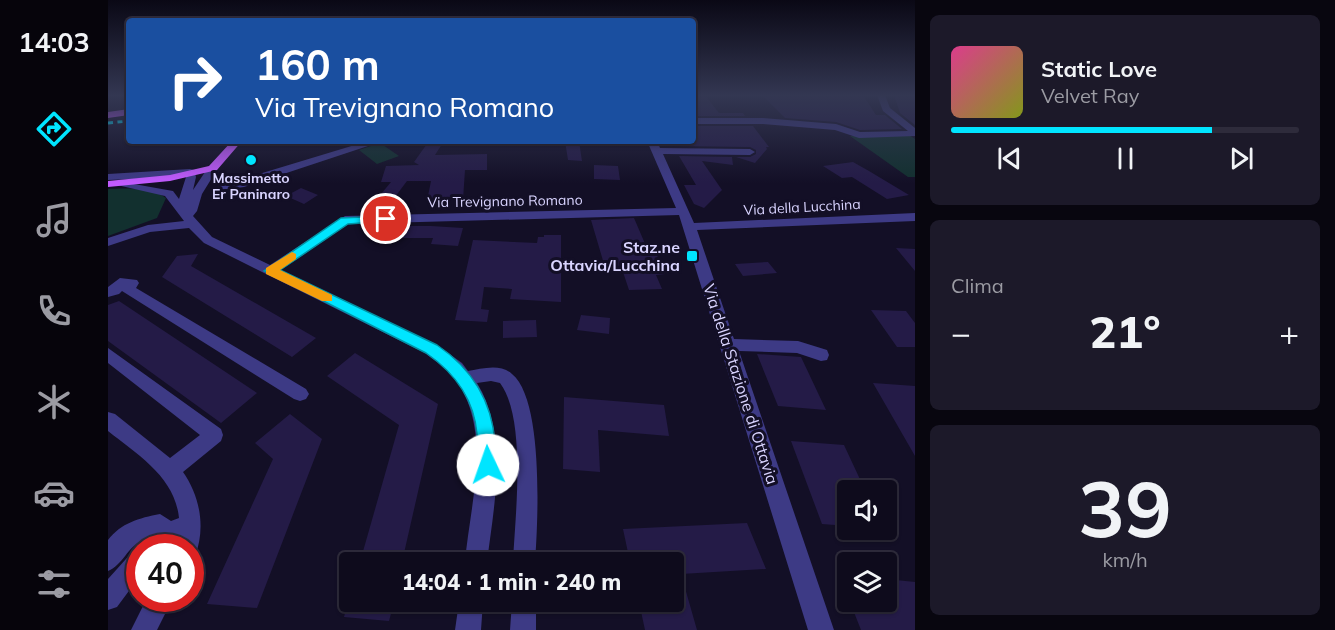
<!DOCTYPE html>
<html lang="it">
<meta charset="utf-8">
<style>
:root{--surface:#0e0b1c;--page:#1c1929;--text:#f1f3f6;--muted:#9b9ba3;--line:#2e2b3b;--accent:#00e5ff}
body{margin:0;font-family:Mulish,sans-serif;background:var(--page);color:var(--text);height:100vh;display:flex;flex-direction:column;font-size:22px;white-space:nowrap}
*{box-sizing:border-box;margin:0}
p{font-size:20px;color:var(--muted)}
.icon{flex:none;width:33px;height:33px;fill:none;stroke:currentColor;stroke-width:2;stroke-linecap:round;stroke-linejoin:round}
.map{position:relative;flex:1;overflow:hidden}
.panel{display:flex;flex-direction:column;gap:15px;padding:15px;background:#08060f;width:420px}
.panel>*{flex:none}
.hud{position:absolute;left:18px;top:18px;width:570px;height:126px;border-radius:6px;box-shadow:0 2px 4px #0004,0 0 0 2px var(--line);background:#1a4fa0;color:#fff;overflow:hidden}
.controls{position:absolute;left:729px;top:480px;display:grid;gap:12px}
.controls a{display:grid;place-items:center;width:60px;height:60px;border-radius:6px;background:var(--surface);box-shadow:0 2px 4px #0004,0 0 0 2px var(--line);font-size:30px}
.speed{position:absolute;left:18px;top:534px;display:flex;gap:12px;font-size:30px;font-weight:700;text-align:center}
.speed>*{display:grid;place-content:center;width:78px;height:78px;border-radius:50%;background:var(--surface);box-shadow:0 2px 4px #0004,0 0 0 2px var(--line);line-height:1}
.speed .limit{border:9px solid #d22;background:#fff;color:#111}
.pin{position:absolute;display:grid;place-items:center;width:51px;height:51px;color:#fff;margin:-26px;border:3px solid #fff;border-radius:50%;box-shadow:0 2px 6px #0007}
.me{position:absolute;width:66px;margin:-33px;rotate:357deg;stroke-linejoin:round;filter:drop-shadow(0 0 4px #0008)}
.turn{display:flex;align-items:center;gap:21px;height:126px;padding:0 30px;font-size:27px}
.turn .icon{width:78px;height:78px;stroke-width:2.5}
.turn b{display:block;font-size:42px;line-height:51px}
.big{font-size:45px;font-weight:800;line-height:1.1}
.panel .card{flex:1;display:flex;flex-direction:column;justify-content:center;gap:9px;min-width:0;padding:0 21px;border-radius:9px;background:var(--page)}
.panel .dial{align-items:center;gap:0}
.dial b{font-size:78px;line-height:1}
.song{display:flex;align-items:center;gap:18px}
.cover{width:72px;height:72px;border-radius:9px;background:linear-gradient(135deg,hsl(330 70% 55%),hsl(70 70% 35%))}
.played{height:6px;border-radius:3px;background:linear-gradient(90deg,var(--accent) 75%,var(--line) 75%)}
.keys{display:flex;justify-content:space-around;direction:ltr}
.heat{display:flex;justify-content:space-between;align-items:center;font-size:33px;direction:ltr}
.trip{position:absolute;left:231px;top:552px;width:345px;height:60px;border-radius:6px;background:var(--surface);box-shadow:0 2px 4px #0004,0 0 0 2px var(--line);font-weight:800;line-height:60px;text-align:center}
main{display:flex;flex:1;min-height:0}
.tabs{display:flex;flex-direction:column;width:108px;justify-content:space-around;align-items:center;background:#06040b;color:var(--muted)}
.tabs .icon{width:42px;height:42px}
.tabs .current{color:var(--accent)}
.tabs b{font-size:27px;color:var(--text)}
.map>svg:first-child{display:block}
</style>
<main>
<nav class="tabs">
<b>14:03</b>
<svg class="icon current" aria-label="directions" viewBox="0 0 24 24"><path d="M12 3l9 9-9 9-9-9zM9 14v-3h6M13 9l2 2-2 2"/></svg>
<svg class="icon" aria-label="music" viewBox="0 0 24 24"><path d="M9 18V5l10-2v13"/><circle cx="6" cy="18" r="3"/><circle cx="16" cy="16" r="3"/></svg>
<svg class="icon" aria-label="phone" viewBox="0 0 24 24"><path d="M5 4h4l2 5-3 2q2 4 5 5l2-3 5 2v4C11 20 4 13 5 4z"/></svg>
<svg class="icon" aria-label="climate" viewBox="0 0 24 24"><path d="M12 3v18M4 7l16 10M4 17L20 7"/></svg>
<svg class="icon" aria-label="car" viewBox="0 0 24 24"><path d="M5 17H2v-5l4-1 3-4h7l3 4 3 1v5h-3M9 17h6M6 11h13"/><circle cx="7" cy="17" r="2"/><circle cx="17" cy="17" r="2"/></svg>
<svg class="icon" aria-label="filters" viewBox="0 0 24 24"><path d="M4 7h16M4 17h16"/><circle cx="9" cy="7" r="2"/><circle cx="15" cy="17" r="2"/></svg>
</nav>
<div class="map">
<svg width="807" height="630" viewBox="0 0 807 630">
<rect width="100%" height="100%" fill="#130f26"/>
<!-- green -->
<path fill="#12302f" d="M801,135L807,139V177H800L742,136Z
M272,143L291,156L269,164L251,150Z
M0,189C16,188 45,187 58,198L49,218L0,236Z"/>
<!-- building -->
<path fill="#241b47" d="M585,95H597L611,113H635L637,116H585Z
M654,95H755L768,115H777L794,129L752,130L728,122L677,118Z
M786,95L807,96V125L792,113Z
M585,126H645L661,147H658L659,149L647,163L628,157H642L648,154V150L642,147L564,146L560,141H585Z
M321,141H336L327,155L379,154V170H357L355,200L319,201L323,181H299L278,209L263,206L283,182H273L278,166L311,165L306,162Z
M457,141H471L474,161L460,160Z
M571,156L624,157L625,165L594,161L614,190L596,208L586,204L576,185H588Z
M745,162L761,171L801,195L779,199L744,177L734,178L715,166Z
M486,165L510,166L512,180L486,179Z
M193,188L210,195L196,204L178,196Z
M526,218L538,246H545L557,274L548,275L554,289L521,290L513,266L496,264L483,220Z
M280,226H323L355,228L350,246L323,244L325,238H276Z
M436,235H453V302L402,299L404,289L376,287L373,309L381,310L379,322L347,320L365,240L429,243L430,237H436Z
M788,248L807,249V271Z
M90,254L83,266L208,338L184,357L54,277L69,256Z
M660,262L669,273L635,276L627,264Z
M11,301L149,393L113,423L0,341V305Z
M763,310L798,311L807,323V347H789Z
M473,315L502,318L501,334L469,330Z
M428,320L429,337L395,338V321Z
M247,353L330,404L294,562H252L291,425L219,376Z
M649,354L693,357L718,410L670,406Z
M765,383L807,386V456Z
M456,397L556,405L561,436L490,430L492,472L455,469Z
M182,414L214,439L149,608L99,604L165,459L147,443Z
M683,441L736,445L757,490H740V526L714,524Z
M639,523L658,569L573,574L589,630H537L531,602H566V562H522L515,529Z
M778,579L807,582V630H753L742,602H778Z
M240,602H286L281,621L236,617Z"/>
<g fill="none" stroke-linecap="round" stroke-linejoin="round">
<!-- minor -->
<path fill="#3d3a85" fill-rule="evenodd" d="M769,95H777L782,108L807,128V136L751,138L727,130L655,124H585V118H655L728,124L752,132L800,131L775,111Z
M260,141H275L136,187L113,190L108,187Z
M539,141H549L552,148L642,149L647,152L642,155L555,154L586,223L807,213V221L589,230L626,339L690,341L719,350L721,355L719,360L713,361L689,353L631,351L726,630H700L571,215L240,224L173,270L329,345L354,363L360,371C373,369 392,363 404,374C436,400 430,522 427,562H405C407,517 419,419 392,383L383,381L369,383C401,435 386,505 379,562H357C362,502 387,426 343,374C336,366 325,360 317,353L96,243L81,228L42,232L0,246V238L40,225L76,221L57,196L9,185V181L65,191L71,199L78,177L0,180V174L82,169L86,170L88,177L85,190L101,166L105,165L110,168L94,194L89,211L85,216L104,237L162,265L237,216L568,208Z
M12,278L29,280L31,283L28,288L198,389L201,394L198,399L192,401L186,399L14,291L11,294L0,297V287Z
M0,348L113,429L115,435L113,441L75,472C92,496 98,528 87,556L82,558V548H68L69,541L60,548H32V576L9,607L0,610V579L35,540C19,547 15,565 0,571V540C13,523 31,518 52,514L63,521L71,518C67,477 30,455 0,431V412L7,414L62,458L92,435L0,363Z
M39,598H65L49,630H23Z
M351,602H375L373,630H347Z
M404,602H428V630H402Z"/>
<!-- major -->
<path fill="#c25bff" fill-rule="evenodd" d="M21,109V115L0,118V112Z
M124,141H134L109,170L62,181L0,187V181L62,175L101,166Z"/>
<!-- rail -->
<path stroke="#00e5ff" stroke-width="3" stroke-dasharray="5 4.5" stroke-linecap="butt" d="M0,123L21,121"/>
</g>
<!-- sky -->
<linearGradient id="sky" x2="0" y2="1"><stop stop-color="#0a0815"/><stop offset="0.52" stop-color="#333752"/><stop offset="1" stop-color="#333752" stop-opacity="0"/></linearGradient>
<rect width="807" height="183" fill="url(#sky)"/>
<!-- route -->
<path fill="#00e5ff" stroke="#0095a6" stroke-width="1.5" d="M278,216L284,219L282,221L240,224L172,270L329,345C363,368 384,401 387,443C388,453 390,462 386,471L380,474L373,471C368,460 370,446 369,434C366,398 347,373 318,353L156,271L233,218Z"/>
<!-- slow -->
<path fill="#f59e0b" d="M184,252L188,254V259L172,270L224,295V301H214L158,274V268Z"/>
<!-- markers -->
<g fill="#00e5ff" stroke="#130f26" stroke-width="2">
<circle cx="143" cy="160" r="6"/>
<rect x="578" y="250" width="12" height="12" rx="3"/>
</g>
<g text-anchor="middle" stroke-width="6" stroke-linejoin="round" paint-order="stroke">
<!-- far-poi labels -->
<g font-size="14" font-weight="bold" fill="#d9d4ff" stroke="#130f26">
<text x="143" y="183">Massimetto<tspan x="143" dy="16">Er Paninaro</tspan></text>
</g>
<!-- far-street labels -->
<g font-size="14" fill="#d9d4ff" stroke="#130f26">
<text transform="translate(397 201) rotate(-1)" y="5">Via Trevignano Romano</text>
<text transform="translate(694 207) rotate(-3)" y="5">Via della Lucchina</text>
</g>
<!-- poi labels -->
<g font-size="16" font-weight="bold" fill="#d9d4ff" stroke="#130f26" text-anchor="end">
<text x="572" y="253">Staz.ne<tspan x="572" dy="18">Ottavia/Lucchina</tspan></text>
</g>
<!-- street labels -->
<g font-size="16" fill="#d9d4ff" stroke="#130f26">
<text transform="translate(633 384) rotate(72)" y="6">Via della Stazione di Ottavia</text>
</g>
</g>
</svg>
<div class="controls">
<a><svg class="icon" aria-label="sound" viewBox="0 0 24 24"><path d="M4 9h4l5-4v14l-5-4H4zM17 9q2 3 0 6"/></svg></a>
<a><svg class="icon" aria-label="layers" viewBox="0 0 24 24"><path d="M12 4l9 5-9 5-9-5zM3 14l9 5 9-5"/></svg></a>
</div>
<div class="speed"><div class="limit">40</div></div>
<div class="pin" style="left:278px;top:219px;background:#d93025"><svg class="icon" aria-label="arrive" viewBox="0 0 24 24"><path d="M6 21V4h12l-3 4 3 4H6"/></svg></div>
<svg class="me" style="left:380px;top:465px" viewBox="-20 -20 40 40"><circle r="19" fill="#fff"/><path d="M0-13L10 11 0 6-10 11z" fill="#00e5ff"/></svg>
<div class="trip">14:04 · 1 min · 240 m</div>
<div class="hud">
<div class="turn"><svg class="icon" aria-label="right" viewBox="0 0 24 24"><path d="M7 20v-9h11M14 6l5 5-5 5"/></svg><div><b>160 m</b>Via Trevignano Romano</div></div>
</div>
</div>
<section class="panel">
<div class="card">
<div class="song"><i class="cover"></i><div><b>Static Love</b><p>Velvet Ray</p></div></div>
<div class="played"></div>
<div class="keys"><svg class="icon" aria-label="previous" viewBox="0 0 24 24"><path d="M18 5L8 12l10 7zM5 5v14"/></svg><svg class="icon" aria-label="pause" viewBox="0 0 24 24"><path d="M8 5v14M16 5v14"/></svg><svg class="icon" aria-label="next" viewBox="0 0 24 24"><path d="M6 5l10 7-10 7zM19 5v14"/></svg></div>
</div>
<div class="card"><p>Clima</p>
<div class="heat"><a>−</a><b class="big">21°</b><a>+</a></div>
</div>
<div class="card dial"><b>39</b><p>km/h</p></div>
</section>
</main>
